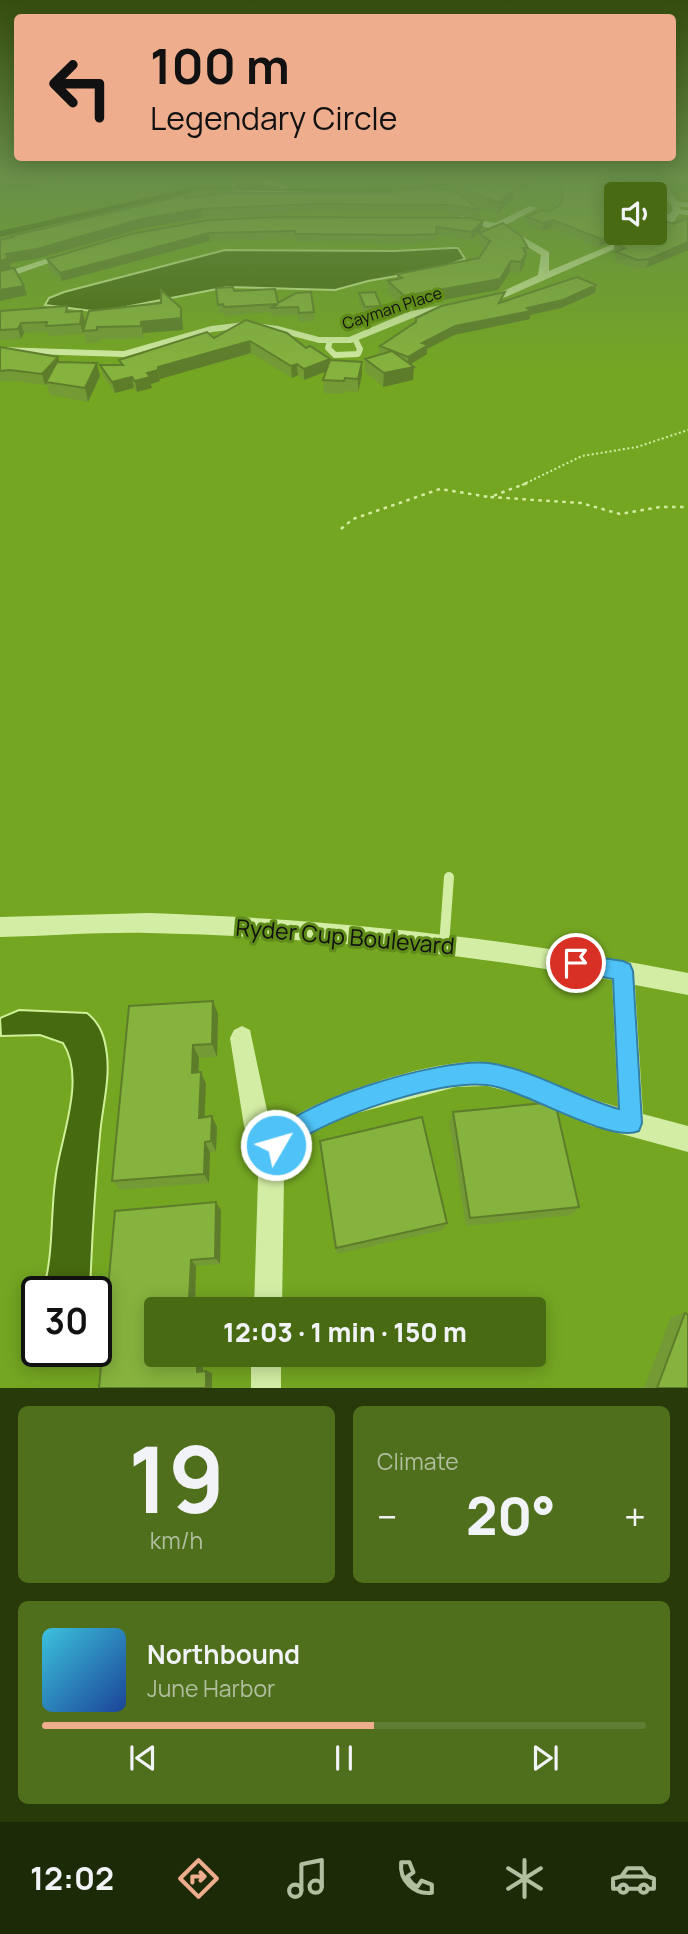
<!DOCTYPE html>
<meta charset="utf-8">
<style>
:root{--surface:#486a13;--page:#4f6f1c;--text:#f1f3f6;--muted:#b1bfa0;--line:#607d33;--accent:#eead8d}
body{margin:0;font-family:Manrope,sans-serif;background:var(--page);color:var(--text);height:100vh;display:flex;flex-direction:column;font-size:26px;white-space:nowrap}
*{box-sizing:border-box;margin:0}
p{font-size:23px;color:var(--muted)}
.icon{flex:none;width:38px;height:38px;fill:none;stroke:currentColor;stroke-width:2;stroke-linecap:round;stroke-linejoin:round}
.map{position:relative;height:1388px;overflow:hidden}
.sheet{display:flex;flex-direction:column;gap:18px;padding:18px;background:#283a0a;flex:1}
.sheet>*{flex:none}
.top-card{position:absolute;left:14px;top:14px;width:662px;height:147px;border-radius:7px;box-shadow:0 4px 18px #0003;background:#eead8d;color:#111;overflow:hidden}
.tools{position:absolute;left:604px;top:182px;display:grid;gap:14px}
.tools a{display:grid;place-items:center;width:63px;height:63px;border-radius:7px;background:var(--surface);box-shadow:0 4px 18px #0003;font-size:35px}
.speed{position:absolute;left:21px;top:1276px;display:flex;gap:14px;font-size:35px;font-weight:700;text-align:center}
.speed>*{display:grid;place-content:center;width:91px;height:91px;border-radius:50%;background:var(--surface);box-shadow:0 4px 18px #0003;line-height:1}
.speed .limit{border:4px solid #111;border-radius:10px;background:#fff;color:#111}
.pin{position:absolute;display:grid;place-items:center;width:60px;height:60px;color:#fff;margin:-30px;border:4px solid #fff;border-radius:50%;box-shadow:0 2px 7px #0007}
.me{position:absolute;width:77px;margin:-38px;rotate:52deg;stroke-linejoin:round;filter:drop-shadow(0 0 5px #0008)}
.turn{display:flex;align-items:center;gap:24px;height:147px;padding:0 21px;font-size:32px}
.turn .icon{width:91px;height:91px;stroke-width:2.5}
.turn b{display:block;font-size:49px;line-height:60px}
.big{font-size:52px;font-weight:800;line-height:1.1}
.sheet .card{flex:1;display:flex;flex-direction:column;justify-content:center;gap:10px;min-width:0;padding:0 24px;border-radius:10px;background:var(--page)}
.sheet .dial{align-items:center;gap:0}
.dial b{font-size:91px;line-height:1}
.song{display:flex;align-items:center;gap:21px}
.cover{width:84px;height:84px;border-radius:10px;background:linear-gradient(135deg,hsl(190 70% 55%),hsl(220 70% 35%))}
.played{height:7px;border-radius:4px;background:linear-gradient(90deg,var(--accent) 55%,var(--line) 55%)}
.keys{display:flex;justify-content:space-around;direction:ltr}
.heat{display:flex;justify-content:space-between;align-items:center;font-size:38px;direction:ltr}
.sheet .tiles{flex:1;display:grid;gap:18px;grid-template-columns:1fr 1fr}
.card:last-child{grid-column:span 2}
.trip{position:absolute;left:144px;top:1297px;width:402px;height:70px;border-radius:7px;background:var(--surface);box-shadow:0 4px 18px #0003;font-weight:800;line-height:70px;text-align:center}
.dock{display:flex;height:112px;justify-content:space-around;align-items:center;background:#1d2a08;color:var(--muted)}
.dock .icon{width:49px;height:49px}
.dock .selected{color:var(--accent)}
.dock b{font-size:32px;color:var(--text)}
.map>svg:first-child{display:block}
</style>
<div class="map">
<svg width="688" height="1388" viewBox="0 0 688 1388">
<rect width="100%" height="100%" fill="#608d19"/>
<!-- green -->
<path fill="#74a622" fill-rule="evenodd" d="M85,178H688V1388H0V191ZM616,194H654V233H616ZM37,1292H96V1351H37ZM156,1309H534V1354H156Z"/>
<!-- water -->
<path fill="#466a10" stroke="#d0f097" stroke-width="2" d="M236,178H264V181L300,193L232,190Z
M452,248H458L465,259L436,269L368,281L335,290L227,287L100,312L45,305L49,298L64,292L225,250L395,251Z
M19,1010L87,1013C101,1024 105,1038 107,1055C110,1081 102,1109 100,1135C95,1187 92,1239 90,1291H43C54,1253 50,1214 56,1174C61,1137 86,1078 63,1043L40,1035L1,1036L0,1018Z"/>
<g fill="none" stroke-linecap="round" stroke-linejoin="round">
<!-- canal -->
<path fill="#466a10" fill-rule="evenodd" d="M529,178H537V182L522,187L451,185L392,192L199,190L0,237V231L199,186L342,189L392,188L451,181L522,183Z"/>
<!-- path-far1 -->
<path stroke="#d3eea4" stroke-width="2" stroke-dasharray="2 2.5" stroke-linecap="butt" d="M522,485L582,456L637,447L688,430"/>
<!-- path -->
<path stroke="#d3eea4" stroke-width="2.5" stroke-dasharray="3.5 4.5" stroke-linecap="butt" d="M527,483L490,497L581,503L620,514L660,507H688
M341,529L353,519L440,489L489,497"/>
<!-- lane-far2 -->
<path stroke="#d3eea4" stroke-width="4.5" d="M676,204L688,205
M677,211L688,213"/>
<!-- lane-far1 -->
<path stroke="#d3eea4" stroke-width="6" d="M330,341L328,348L335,355L358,354L360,349L355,339"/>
<!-- lane -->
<path stroke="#d3eea4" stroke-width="10" d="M444,945L449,877"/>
<!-- street -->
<path fill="#d3eea4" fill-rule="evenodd" d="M618,178H626L624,181L638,188L659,190L658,180L668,178L665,182C668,194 680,199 681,211L674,221L654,232V225L673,211C670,190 648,196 633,192C627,190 622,186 616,184Z
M530,206L537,208L504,226L549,252V271L639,233H651L506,297L415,317L351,343H319L277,332L245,328L212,332L124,357L0,353V347L124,351L211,326L245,322L278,326L319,337H349L408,312L499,293L538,275L541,255L503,232L457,219L461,216L495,223Z
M67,252L75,254L0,280V274Z
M149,913C331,919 510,938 688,973V995L635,985L643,1114L688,1126V1152L592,1126L515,1093L487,1086L456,1087L346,1116L306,1136L288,1152L284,1178L282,1309H254L258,1178L262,1150L248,1135L244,1126L230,1038L234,1030L242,1026L250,1030L269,1120L277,1128C311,1098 446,1054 490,1063C535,1071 574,1096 618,1107L612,980C459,953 304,936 148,933C99,932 49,936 0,937V917Z
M251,1354H281V1388H251Z"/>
</g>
<!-- wall -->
<path fill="#739a35" d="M675,178H688V188Z
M491,183L515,187L514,198L497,214L473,204L481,210L480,219L449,214L313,213L202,218L143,228L40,258L10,263L11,268L2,271L14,268L24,286L27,295L0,301V240L11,238V236L184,195L186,198L225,193H393V190L451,189L455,192L456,185L487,186Z
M654,205L599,247L551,228L542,231L525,225L526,217L549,212Z
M483,221L482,229L471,240L437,235V242L407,243L296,242L295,239L210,241L62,281L49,268L47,259L131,234Z
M673,224L646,268L635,269L614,261L616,254L613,252L615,244Z
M479,233L528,248L524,265L520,273L510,272L498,290L403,307L388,292V281L397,279V274L479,258L485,249L478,243Z
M596,285L595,293L561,308L530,315V319L454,335L427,349V354L411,364L413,380L383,387L365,372V359L379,355L380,346L504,300L503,301Z
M216,288L234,291L278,303L296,293L314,312V321L299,322L298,315L271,316V312L225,316L224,313H219Z
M359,293L381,306V314L364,316L359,301Z
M67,306L69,312L82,311L85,321L83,334L49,336L48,332L24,333L21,339L0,340V311Z
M89,311L183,320V330L143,333V338L100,339L99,342L86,343L83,331Z
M246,320L330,360L362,362V375L358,392L345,391L344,394L324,393L323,380L326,371L304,380L298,375L292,378L251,353L160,379V381L151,384L152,388L137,392L134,388L115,393L103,376L100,365H121L119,360L214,338Z
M0,347L58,357L59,362L97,363L100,376L88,402L50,395L46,383L45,385L14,381L0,382Z
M129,1006L218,1014L217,1057L199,1058L198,1073L206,1084L204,1117L217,1127L216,1151L210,1152L209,1183L120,1190L112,1181Z
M453,1112L579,1207L571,1215L466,1226L449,1122Z
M320,1141L447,1223L443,1230L337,1254Z
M221,1210L220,1264L196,1266V1299L205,1303L204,1309H156V1354H203V1371H206L212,1373L99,1388Z
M685,1313L688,1388H644L671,1317Z"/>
<!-- shaded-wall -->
<path fill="#5e7d2b" d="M515,187L514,198L497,214L499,203Z
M201,209L202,218L143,228L40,258L10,263L11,268L0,272V261L6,254L141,219Z
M553,220L551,228L542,231L544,223Z
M483,221L482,229L471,240L472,232Z
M209,233L210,241L62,281L60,273Z
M616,233H633L599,247L601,239Z
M688,242V250L646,268L649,259Z
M526,254L524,265L520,273L521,262Z
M511,261L510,272L498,290L403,307L404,296Z
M596,285L595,293L561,308L530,315V319L454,335L427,349V354L408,366V357L422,343L455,326Z
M24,286L27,295L0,301V290Z
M181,308L183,330L143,333V338L141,322Z
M82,311L85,321L83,334L80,324Z
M21,323L24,333L21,339L18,329Z
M250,341L251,353L160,379L158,367Z
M58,357L61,368L45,385L42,374Z
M330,359V370L304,380V369Z
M362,362V375L358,392V379Z
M97,363L100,376L88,402L85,388Z
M297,364L298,375L292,378L291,366Z
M414,367L413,380L383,387L384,373Z
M158,370L160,381L151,384L152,388L137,392L135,381L147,373Z
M132,377L134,388L115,393L112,382Z
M213,1001L218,1014L217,1057L212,1044Z
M193,1045L199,1058L198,1085L192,1073Z
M201,1072L206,1084L204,1128L199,1118Z
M212,1116L217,1127L216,1151L211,1141Z
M205,1142L210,1152L209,1183L204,1174Z
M216,1202L221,1210L220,1264L215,1258Z
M191,1260L196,1266L195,1304L189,1299Z
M199,1299L205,1303L204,1309H199Z
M197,1354H203V1374L197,1372Z
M206,1371L212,1373V1388H206Z"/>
<!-- building -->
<path fill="#86b33e" stroke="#5e7d2b" stroke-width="2" d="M564,182L656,191L654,205V194H616V233L601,239L553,220L544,223L526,217L543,210L549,212L561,204Z
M491,183L515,187L499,203L456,185L487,186Z
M451,189L481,210L450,205L313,204L201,209L141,219L37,249L6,254L8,258L0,261V240L13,237L11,236L184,195L186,198L225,193H394L393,190Z
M276,217L470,218L483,221L472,232L436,227L437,234L407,235L295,234V231L209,233L60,273L47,259L131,234L209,220Z
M688,218V242L649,259L638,260L616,252L625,248L615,244L640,233H654V226L666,221L673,224Z
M503,223L521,236L528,248H523L526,254L521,262L511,261L500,279L404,296L388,281L402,278L397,274L479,258L490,241L479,233Z
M14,268L24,286L0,290V271Z
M577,277L596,285L563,300L527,308L531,311L455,326L422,343L428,345L408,357L380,346L416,322V318L441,306L505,292L499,303Z
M233,287L234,291L275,289L278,303L296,293L311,292L314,312L299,313L298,307L270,308L278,304L224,307L223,304L218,305L216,288Z
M161,290L181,308V318L141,322V326L97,327V330L83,331L89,311L161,303Z
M375,292L381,306L365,307L359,293Z
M67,306L66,312L82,311L80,324L46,326L47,322L21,323L18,329L0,330V311Z
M246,320L287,333L306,348L310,346L330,359L304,369L297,364L291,366L250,341L158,367V370L147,373L150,377L135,381L132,377L112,382L100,365H123L119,360L207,332L214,338Z
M0,347L58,357L42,374L10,370L0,371Z
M392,351L414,367L384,373L365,359Z
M330,360L362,362L358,379L345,378L344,381L323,380Z
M57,362L97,363L85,388L46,382Z
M213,1001L212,1044L193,1045L192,1073L201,1072L199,1118L212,1116L211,1141L205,1142L204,1174L112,1181L129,1006Z
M555,1102L579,1207L470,1218L453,1112Z
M422,1117L447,1223L336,1248L320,1141Z
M216,1202L215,1258L191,1260L189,1299H199V1309H156V1354H197V1372L206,1371V1388H99L115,1211Z
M685,1313L688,1315V1388H657Z"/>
<!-- sky -->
<linearGradient id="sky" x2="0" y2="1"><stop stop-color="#354e0e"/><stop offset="0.48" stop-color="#698f49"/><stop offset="1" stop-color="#698f49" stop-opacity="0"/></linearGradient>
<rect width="688" height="372" fill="url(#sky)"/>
<!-- route -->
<path fill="#4fc3f7" stroke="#337fa1" stroke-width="2" d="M576,954L623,961L630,964L633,971L642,1123L639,1131C609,1144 524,1089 487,1085C441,1080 352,1111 311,1133C299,1139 290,1151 276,1157L268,1153L265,1145C282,1103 444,1057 488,1063C533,1069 575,1097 619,1109L613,979L568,970L565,963L568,956Z"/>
<g text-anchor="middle" stroke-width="6" stroke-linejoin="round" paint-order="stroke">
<!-- far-street labels -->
<g font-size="16" fill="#111" stroke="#608d19">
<text transform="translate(392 308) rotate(-18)" y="6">Cayman Place</text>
</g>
<!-- near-street labels -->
<g font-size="23" fill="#111" stroke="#608d19">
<text transform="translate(345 937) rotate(5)" y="8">Ryder Cup Boulevard</text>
</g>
</g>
</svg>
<div class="tools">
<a><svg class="icon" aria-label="sound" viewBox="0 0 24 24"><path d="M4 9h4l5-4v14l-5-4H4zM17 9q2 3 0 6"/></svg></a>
</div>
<div class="speed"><div class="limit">30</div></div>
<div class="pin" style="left:576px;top:963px;background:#d93025"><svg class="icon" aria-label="arrive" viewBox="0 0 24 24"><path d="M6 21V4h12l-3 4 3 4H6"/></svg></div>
<svg class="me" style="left:276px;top:1145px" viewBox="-20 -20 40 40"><circle r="17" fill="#4fc3f7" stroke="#fff" stroke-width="3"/><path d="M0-11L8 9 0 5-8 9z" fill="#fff"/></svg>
<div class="trip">12:03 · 1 min · 150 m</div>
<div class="top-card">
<div class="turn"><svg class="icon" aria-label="left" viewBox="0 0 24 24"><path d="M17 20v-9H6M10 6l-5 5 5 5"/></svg><div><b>100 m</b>Legendary Circle</div></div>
</div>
</div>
<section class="sheet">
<div class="tiles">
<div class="card dial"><b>19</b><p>km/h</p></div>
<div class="card"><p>Climate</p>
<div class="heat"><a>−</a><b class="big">20°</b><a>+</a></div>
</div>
<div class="card">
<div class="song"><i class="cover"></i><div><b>Northbound</b><p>June Harbor</p></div></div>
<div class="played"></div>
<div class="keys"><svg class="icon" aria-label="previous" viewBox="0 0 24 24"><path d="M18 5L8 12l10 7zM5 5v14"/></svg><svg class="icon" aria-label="pause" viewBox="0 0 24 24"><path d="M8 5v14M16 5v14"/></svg><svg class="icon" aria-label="next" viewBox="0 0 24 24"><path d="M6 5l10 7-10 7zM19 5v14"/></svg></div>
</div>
</div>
</section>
<nav class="dock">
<b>12:02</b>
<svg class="icon selected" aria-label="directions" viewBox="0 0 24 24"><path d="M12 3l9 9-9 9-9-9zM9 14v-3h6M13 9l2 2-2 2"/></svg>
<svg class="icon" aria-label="music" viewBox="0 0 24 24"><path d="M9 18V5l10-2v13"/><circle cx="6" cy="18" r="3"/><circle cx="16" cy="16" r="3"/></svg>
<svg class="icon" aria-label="phone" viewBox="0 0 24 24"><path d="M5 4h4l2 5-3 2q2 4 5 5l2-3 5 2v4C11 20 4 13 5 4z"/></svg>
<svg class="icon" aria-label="climate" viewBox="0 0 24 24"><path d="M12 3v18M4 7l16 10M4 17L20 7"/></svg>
<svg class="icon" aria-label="car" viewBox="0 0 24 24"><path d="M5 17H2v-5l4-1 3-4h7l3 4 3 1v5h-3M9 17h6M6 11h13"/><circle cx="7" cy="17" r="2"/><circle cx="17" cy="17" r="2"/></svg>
</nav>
